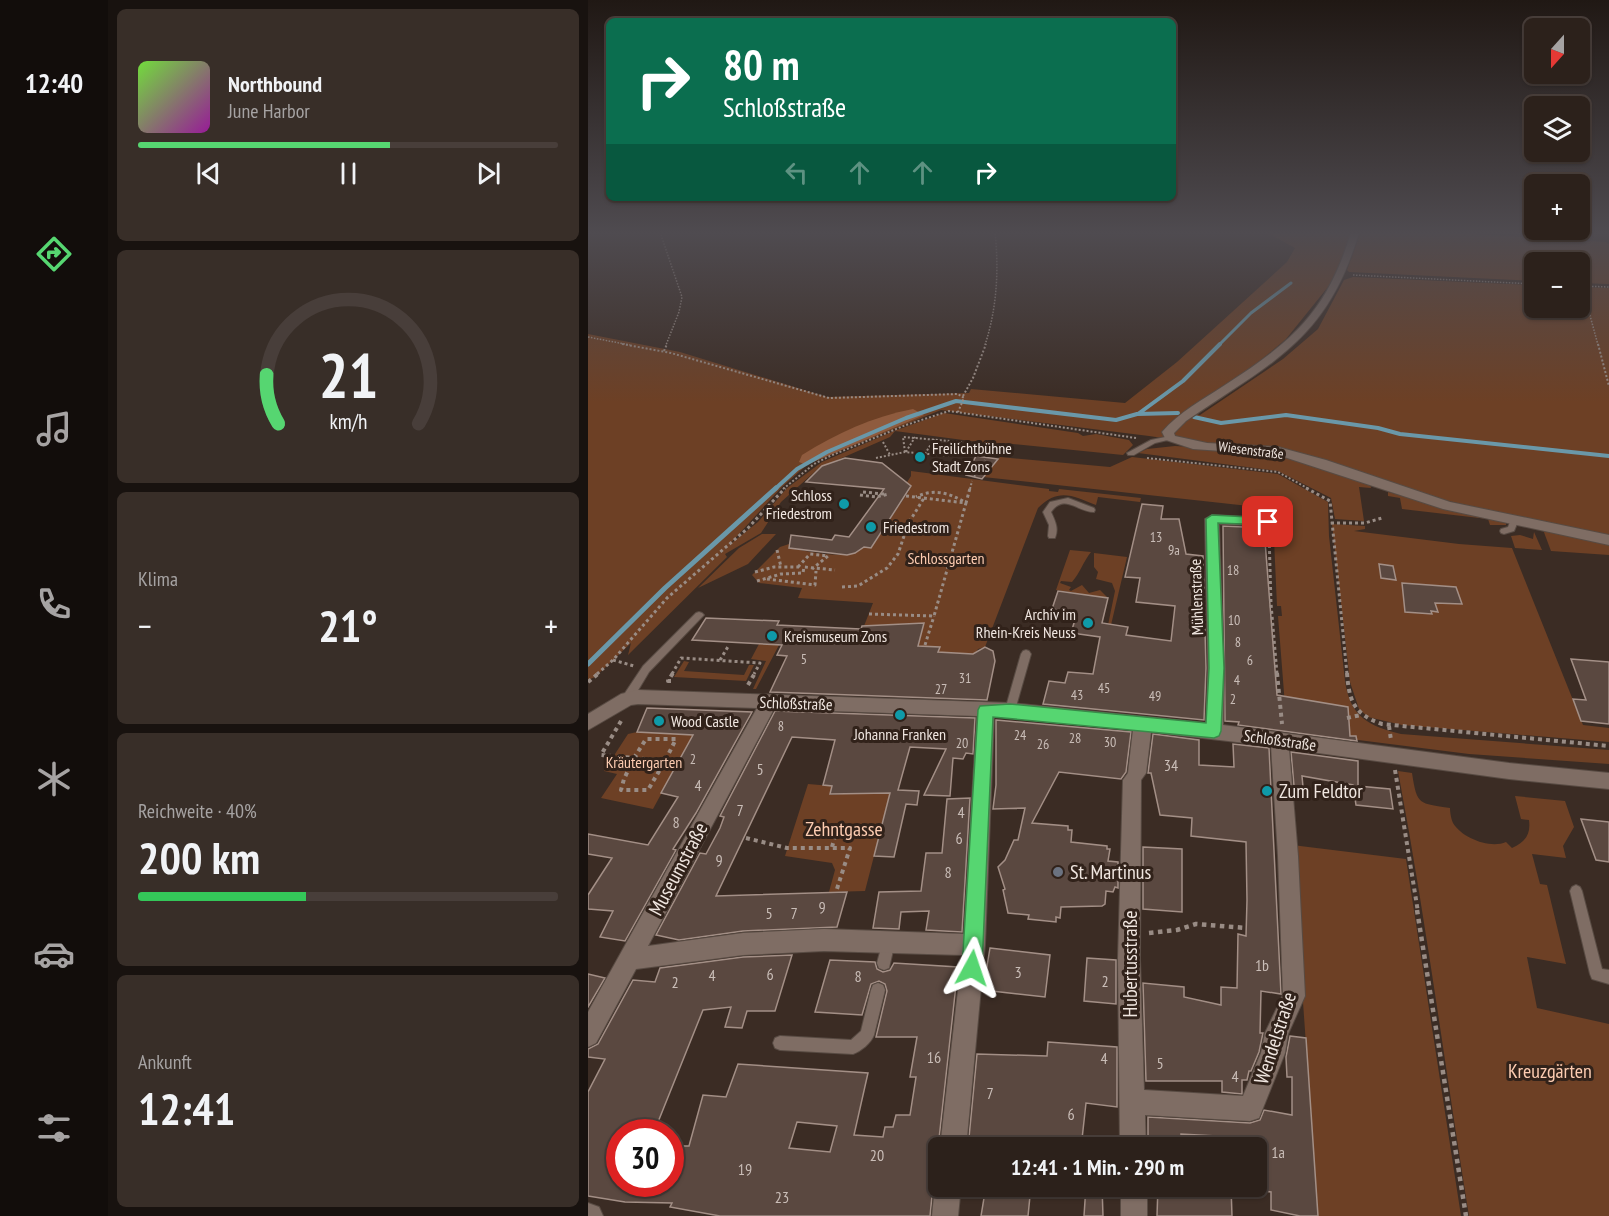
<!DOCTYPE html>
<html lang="de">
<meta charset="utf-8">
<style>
:root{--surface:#2c211b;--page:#382e28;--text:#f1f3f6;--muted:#a6a3a3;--line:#483e3a;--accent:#56d671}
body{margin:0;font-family:"PT Sans Narrow",sans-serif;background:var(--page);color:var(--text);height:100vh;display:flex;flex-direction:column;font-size:22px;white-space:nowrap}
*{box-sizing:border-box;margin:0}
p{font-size:20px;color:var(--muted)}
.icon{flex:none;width:33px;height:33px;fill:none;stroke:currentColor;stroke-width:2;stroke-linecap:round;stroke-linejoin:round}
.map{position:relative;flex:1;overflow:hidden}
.panel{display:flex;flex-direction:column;gap:9px;padding:9px;background:#18120f;width:480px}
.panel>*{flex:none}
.top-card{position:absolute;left:18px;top:18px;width:570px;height:183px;border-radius:9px;box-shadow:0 2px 4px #0004,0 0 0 2px var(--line);background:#0b6e4f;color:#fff;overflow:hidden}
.needle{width:39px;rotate:201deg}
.fabs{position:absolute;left:936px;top:18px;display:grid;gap:12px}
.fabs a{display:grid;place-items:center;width:66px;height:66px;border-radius:9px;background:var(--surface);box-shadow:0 2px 4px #0004,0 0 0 2px var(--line);font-size:30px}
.speed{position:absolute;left:18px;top:1119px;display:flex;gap:12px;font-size:30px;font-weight:700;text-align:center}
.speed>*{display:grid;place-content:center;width:78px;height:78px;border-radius:50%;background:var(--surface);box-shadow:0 2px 4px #0004,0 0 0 2px var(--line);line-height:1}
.speed .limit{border:9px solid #d22;background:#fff;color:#111}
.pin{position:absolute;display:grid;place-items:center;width:51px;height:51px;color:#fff;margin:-26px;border-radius:12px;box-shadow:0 3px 9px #0006}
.me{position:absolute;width:66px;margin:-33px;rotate:5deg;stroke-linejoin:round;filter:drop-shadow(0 0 4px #0008)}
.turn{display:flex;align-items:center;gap:21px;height:126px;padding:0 18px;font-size:27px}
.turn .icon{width:78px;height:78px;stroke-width:2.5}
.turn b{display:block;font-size:42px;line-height:51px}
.lanes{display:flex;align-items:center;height:57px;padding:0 18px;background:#0003;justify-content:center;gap:30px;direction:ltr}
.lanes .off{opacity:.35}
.big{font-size:45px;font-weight:700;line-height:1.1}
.panel .widget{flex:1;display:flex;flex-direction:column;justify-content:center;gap:9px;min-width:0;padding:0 21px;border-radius:9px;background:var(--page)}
.panel .dial{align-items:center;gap:0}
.dial svg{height:156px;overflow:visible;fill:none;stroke:var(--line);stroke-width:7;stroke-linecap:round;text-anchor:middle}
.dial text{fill:var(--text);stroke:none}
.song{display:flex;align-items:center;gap:18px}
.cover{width:72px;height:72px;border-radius:9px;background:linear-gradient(135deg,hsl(100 70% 55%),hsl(300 70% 35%))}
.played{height:6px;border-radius:3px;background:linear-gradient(90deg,var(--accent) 60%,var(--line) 60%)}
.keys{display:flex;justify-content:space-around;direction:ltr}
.heat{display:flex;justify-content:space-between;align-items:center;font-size:33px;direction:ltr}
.charge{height:9px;border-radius:4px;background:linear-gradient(90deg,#34c759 40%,var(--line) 0)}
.trip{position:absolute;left:340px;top:1137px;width:339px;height:60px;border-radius:9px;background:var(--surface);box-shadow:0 2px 4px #0004,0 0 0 2px var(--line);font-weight:700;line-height:60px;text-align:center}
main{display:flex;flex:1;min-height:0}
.dock{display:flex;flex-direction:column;width:108px;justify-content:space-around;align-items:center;background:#120d0b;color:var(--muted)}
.dock .icon{width:42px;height:42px}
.dock .selected{color:var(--accent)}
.dock b{font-size:27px;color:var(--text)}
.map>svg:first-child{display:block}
</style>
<main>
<nav class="dock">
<b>12:40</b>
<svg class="icon selected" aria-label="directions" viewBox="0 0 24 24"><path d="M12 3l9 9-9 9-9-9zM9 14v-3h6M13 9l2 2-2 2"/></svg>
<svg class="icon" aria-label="music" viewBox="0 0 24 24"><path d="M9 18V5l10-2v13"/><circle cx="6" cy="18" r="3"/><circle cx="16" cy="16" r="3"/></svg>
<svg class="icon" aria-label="phone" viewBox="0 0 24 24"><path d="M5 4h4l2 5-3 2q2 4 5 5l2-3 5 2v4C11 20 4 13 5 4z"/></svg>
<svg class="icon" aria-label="climate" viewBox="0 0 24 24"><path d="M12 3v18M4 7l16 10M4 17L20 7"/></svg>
<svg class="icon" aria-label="car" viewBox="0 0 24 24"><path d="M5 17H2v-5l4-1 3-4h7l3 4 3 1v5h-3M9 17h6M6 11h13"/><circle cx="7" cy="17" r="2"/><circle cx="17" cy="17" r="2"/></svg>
<svg class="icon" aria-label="filters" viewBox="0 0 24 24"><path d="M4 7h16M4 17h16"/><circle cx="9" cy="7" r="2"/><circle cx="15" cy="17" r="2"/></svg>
</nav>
<section class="panel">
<div class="widget">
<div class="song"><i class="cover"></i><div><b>Northbound</b><p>June Harbor</p></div></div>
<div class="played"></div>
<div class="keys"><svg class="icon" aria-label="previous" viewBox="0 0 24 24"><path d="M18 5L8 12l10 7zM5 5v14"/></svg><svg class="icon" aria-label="pause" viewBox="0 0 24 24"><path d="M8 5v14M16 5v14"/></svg><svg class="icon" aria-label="next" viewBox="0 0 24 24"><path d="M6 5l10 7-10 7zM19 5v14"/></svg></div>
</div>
<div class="widget dial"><svg viewBox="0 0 100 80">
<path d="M14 69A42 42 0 1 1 86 69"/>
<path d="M14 69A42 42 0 0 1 8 44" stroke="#56d671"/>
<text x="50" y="56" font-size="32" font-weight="700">21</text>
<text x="50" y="72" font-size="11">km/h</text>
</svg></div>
<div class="widget"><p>Klima</p>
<div class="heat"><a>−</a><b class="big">21°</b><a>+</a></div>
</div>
<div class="widget"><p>Reichweite · 40%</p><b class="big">200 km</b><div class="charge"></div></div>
<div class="widget"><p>Ankunft</p><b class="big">12:41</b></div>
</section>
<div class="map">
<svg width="1021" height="1216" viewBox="0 0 1021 1216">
<rect width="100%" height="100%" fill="#3b2c24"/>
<!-- green -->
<path fill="#6d4025" d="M678,232H764L752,272L698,339L666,366L601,412L612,415L695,359L730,329L756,280L765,277L946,285V308H992V287L1021,288V538L852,499L742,462L561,436L353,410L220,464L194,487L140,546L170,522L199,488L234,462L306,431L356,413L490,433L495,436L508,434L541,440L545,445L535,455L415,443L413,445L307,431L302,437L231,468L193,502L173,533L137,554L139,557L40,655L43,643L7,677L0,680V334L92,352L239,397L381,393L383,389L537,403L589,362L699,262L707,248Z
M773,232H851L1018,242L1021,244V284L992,283V262H946V281L761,272L759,270Z
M587,446L651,450L699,456L782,484L783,488L771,487L776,521L747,519L743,498L690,471L550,453L559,449Z
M412,457L522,467L544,457L690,474L740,502L741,536L757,681C762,717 781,726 813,734L1021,750V764L881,754L699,731L690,616H694L693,606H689L685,517L695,516L696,509L686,505L679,508L395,477Z
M323,471L461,489V491L470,492L471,489L553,498L552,502L510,497L508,505C485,496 471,487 450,508L397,647L390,649L387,654L328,653L336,623L276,626L285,603L210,598L214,588L171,583L164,575L192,547L201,544V548C220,551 261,562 274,547L283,548L321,491L314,490L323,476Z
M800,492L918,522V525H902L900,519L814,509L812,498L800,496Z
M744,524L777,526V529L766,531L871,544L924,548L995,725L1021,728V742L814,725L780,717L771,709L762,682Z
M954,527L1021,542V555L963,551Z
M946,532L954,550L927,548L923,536L932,535L945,539Z
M174,534H188L160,564L110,588L151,548Z
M482,550L503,552C495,562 492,573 484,582L473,581L472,583L483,587L481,590L483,591L494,585L501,593L512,590L520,598L468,590Z
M506,553L539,557L523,625H520L527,591L524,583L508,579L510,572L506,567Z
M171,644L191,645L168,689H165L178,661L163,659Z
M96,661L101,662L96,671L156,675L161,665H166L158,681L86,677Z
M49,732L105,735L65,809L13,798L29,774L16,771L40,734Z
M810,771L824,773C829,806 831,803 862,808C862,812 863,819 865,823C874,838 902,849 918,842L924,848C937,842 943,835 941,820L933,819L927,796L977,801L986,827L975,846L978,858L944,854L952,884L959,885L978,964L939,957L949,1008L1021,1024V1216H881C857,1068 838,919 810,771Z
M220,784L244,786L242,795L303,790L277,891L241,892L247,870L244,863L197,856Z
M704,845L818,859L873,1216H730Z"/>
<!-- forest -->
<path fill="#8f5b3e" d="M325,409L336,415L218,465L211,462L214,455C249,433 284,417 325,409Z"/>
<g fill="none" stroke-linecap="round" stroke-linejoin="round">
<!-- stream-far2 -->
<path stroke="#6a98a9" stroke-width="3" d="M631,345L663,313L703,283"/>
<!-- stream-far1 -->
<path stroke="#6a98a9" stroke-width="4" d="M550,414L595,381L632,344
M606,417L633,423L698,415L790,428L812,434L1021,456
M187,489L209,469L239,452L318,418L368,401L528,420L549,414L590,413"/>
<!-- stream -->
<path stroke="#6a98a9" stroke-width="5" d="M0,664L77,588L188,488"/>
</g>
<!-- building -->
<path fill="#5a4840" stroke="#a38f86" stroke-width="1.5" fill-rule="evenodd" d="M388,456L410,459L394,479L378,475Z
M257,458L294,463L323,486L283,548L276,547L267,553L259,555L201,548L203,535L244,540L247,535L261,537L296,489L218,482L234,466Z
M554,504L575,506L573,519H591L598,554L615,556L618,668L616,720L455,704L461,681L477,683L480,672L505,674L512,637L483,633L489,613L464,609L470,591L520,598L514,623L540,627L538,635L583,641L587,606L548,602L552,578L537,577Z
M635,526L676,528L689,695L760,707L762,736H768L769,741L650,725L651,722L637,721Z
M791,564L805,566L808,580L793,578Z
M814,583L868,587L874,604L847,603L850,612L843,611L844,614L817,612Z
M118,618L191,621L189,625L273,629L274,626L336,623L330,646L352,647L350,652L385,654L397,647L405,651L407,661L399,700L182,692L199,656L189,655L194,645L104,640Z
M983,659L1021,662V724L993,721L985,699L998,700Z
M59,708L164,712L108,813L85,849L88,850L37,941L12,937L25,911L0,909V895L24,858L0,854V834L60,845L90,797L73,793L105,735L49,732Z
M187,711L387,718L385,754L378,753L375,759L365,758L362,796L336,795L358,749L322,747L310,790L331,791L329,805L318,804L306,857L286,856L302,793L242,794L244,786L235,785L247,740L204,737L128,896L259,892L249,927L155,931L91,940L68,935L112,853L118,854L132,828L136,817L132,816Z
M408,720L543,732L538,772L533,779L471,772L444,823L480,826V830H484L483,842L519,846V849H522L520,861L530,862V888L527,887L525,892L518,891L517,904L514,906L473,907L472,918L468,917V922L440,919L441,915L420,913L415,890L417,889L410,867L417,860L426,840H430L437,808L405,809L408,785Z
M565,734L611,740V765L646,767L645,744L681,748L693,994L673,991L672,1033H675L671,1052L663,1071H661L659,1080H654V1094L634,1092V1081H558L555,983L596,987V997L633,1005V987L649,988L650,934L658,936L659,900L658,842L603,836L604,818L572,815L563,773H560Z
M703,752L770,761V786L802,789L805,809L768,805L765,785L714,776L716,798L707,797Z
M382,798L374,932L338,930L341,911L313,912L311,929L285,928L291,892L333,891L338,853H354L359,799Z
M993,819L1021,822V862L1008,860Z
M555,847L594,849V912L555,909Z
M402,948L462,955L457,997L395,990Z
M204,955L187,1011H159L154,1028L137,1027L143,1007L115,1010L66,1132H32V1184H82V1146H101L115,1095L138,1097L150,1064L280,1073L266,1135L295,1137L297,1127H305L308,1115H322L328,1077H322L329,1037H288L299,991L297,984L291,981L283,984L274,1015L227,1012L242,960L287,962L289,969L295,972L302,970L306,963L370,967L350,1148L351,1173L345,1186L342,1216H132L82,1207L84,1203L37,1202L0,1196V1092L17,1059L0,1057V1049L10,1044L45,980L67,982L72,968L155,957ZM209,1122L249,1126L242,1152L201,1148Z
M499,958L528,960V1004L496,1001Z
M0,974L17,978L0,1007Z
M702,1036L718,1038L730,1216H712L683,1210V1192L669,1190V1143L647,1139V1137L593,1134V1148H560V1117L662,1123L672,1120L676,1110L704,1115V1077H699L698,1057Z
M460,1042L529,1047V1107L498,1103L493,1148H380L389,1054L459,1056Z
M398,1186H443L440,1216H393Z
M498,1186H514L515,1216H496Z
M570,1186H643L644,1216H569Z"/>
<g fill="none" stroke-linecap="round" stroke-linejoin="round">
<defs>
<path id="lane" d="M582,436L586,438L584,439L567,443L546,455H540L539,453L563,440Z
M480,498L506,508L507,510L506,512C489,512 477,493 463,512C467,521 471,528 467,538H461L460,536L461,525L455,512L462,502Z
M927,516L931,519L926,531L916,534L913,533L912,531L913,529L920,527L924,517Z
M111,612L114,613L116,615L114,617L61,672L43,702L39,703L35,702L34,699L35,696L55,666L108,613Z
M438,650L441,651L443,654L427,710L426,713L422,714L418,713L417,710L433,654L435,651Z
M988,885L992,887L994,891L1014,969L1021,970V984L1004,979L1002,974L982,891L984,887Z
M301,936L306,937L307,942L301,968L296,970L291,968L289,963L296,937Z
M290,983L295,985L297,990L286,1035C283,1043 273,1051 265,1054L192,1050L187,1048L185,1043L187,1038L192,1036L263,1040L273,1031L283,990L285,985Z"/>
<path id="street" d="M763,232H771C740,340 683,363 598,421L586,433L587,436L619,443L690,447L738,460L862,502L1021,535V545L855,509L690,455L605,449L578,440L574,432C591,412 616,399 637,385C704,342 740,311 763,232Z
M624,515L680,518L687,522L680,526L631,524L636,668L635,725L921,763L1021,773V789L921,779L701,749L710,856L717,996L700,1034L697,1053L671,1118L662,1121L557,1115L558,1148H532L530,959L535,780L540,773L545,730L406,716L397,945L378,1148H352L374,955L236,951L155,955L48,969L8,1043L0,1047V1012L169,708L50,704L43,705L0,730V714L33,694L50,690L422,703L618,723L620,668L617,519ZM186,709L389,716L376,934L236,929L155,933L60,946ZM563,732L683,746L690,856L695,995L677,1033L673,1053L655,1096L556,1090L552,959L553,780L558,773Z
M351,1177V1186H373L370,1216H344L347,1186Z
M533,1186H559V1216H533Z
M0,1203L11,1207L15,1216H0Z"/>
</defs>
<!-- lane casing -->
<use href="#lane" stroke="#584b43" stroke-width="2"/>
<!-- street casing -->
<use href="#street" stroke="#584b43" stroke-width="2"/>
<!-- path-far4 -->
<path stroke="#998c85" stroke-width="1.5" stroke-dasharray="1.5 1.5" stroke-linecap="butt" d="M72,232L94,297L91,312L78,345
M765,275L946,284
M992,286L1021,287
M994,286L1010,345
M0,337L42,345
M397,345C409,308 411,270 407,232"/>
<!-- path-far3 -->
<path stroke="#998c85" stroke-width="2" stroke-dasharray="2 2" stroke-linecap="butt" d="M34,344L83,353L241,398L370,394L376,398L370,412
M1010,344L1021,386
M76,351L79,344
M375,396L385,378L398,344
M295,442L302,455
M317,452L315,437L373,442L379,447L386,448
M318,452L327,437
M337,454L346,439
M356,455L365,441
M398,457L403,451L427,454
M288,458L317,452L363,456L386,448L403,451
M559,458L690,472L721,489
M386,477L397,460
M195,489L226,464L242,456L318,425L361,411L548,438
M382,489L384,481"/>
<!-- path-far2 -->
<path stroke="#998c85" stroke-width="3" stroke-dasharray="3 3" stroke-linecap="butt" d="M718,488L742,501L759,674
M275,492L296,494
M272,495L288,497L301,494
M318,496L378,503L382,488
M743,523H777L794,518
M681,533L683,604L689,674
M189,550L193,567
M210,567L222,554L240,556L224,569
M167,572L186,567H211
M179,579L227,585L228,571
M169,581L193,574L215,573L216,567L247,570
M254,587L270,586L299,568L310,554L320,524L336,498
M281,614L346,616L378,503C362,493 346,488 328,497
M337,645L346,616
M25,660L46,666
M132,660L141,645
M9,674L25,660L79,598L160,528L197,488
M84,674L93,658L172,663L166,674"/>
<!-- path-far1 -->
<path stroke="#998c85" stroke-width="4" stroke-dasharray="4 4" stroke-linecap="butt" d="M689,673L694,724
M759,673C761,700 765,714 794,724L1021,746
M83,681H80L85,673
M0,682L11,673
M160,685L167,673
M759,718L773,715
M33,721L13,755L46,758
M801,726L803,740
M46,758L77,761
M46,758L36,779L33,790H60L77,761
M46,758L58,739H88L77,761
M807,770L830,912
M158,838L199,848H262L248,892
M244,847L249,829"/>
<!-- path -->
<path stroke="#998c85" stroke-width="4.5" stroke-dasharray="4.5 4.5" stroke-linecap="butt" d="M829,910L878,1216
M561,933L589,930L608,924L658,928"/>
<!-- lane -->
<use href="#lane" fill="#7f6d64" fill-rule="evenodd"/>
<!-- street -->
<use href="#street" fill="#7f6d64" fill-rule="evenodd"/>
</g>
<!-- sky -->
<linearGradient id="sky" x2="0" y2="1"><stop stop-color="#201814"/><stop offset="0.58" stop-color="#4f4b50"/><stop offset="1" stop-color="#4f4b50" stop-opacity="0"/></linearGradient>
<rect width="1021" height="402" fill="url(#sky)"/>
<!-- route -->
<path fill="#56d671" stroke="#388b49" stroke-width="1.5" d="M624,515L680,518L686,522L680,525L630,523L636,668L633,731L631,736L626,738L405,717L394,968L391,975L384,978L377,975L374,968L390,710L392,706L422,704L618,723L621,668L618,519Z"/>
<!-- markers -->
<g fill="#0f9aa8" stroke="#31221a" stroke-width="2">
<circle cx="332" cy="457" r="6"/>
<circle cx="256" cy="504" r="6"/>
<circle cx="283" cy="527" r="6"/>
<circle cx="500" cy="623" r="6"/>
<circle cx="184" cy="636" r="6"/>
<circle cx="312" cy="715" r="6"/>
<circle cx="71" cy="721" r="6"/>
<circle cx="679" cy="791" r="6"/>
</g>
<circle fill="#6b7280" stroke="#31221a" stroke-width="2" cx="470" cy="872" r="6"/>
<g text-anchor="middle" stroke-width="6" stroke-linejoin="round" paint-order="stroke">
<!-- far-street labels -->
<g font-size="14" fill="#f0e6e0" stroke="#31221a">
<text transform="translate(663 450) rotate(7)" y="5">Wiesenstraße</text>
</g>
<!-- number labels -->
<g font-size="14" fill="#cabeb8">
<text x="568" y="542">13</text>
<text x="586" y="555">9a</text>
<text x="645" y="575">18</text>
<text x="646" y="625">10</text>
<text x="650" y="647">8</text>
<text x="216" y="664">5</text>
<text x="662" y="665">6</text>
<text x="377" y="683">31</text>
<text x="649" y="685">4</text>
<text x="516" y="693">45</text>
<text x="353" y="694">27</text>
<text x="489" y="700">43</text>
<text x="567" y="701">49</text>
<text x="645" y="704">2</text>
<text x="193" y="731">8</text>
<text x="432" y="740">24</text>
<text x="487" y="743">28</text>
<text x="522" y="747">30</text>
<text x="374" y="748">20</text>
<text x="455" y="749">26</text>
<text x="105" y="764">2</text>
</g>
<!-- poi labels -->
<g font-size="16" fill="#f0e6e0" stroke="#31221a" text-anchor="start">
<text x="344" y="454">Freilichtbühne<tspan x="344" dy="18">Stadt Zons</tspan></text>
<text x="244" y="501" text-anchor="end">Schloss<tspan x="244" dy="18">Friedestrom</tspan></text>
<text x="295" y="533">Friedestrom</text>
<text x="488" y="620" text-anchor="end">Archiv im<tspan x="488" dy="18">Rhein-Kreis Neuss</tspan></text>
<text x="196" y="642">Kreismuseum Zons</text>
<text x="83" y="727">Wood Castle</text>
<text x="312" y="740" text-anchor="middle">Johanna Franken</text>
</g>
<!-- park labels -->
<g font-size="16" fill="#fdccb1" stroke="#31221a">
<text x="358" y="564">Schlossgarten</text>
<text x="56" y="768">Kräutergarten</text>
</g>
<!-- street labels -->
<g font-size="16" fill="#f0e6e0" stroke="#31221a">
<text transform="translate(608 597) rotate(-92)" y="6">Mühlenstraße</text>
<text transform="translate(208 703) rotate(2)" y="6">Schloßstraße</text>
<text transform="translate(692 740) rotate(8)" y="6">Schloßstraße</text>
</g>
<!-- near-number labels -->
<g font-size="16" fill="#cabeb8">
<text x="583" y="771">34</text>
<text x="172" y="775">5</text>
<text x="110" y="791">4</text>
<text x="152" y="816">7</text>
<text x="373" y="818">4</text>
<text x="88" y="828">8</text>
<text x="371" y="844">6</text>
<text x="131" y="866">9</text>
<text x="360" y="878">8</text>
<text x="234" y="913">9</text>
<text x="181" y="919">5</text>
<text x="206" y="919">7</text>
<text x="674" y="971">1b</text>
<text x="430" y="978">3</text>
<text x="182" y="980">6</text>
<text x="124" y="981">4</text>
<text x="270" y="982">8</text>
<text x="517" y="987">2</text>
<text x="87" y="988">2</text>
<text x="346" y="1063">16</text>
<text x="516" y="1064">4</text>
<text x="572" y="1069">5</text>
<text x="647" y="1082">4</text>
<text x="402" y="1099">7</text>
<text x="483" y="1120">6</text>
<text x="690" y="1158">1a</text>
<text x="289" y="1161">20</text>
<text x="157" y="1175">19</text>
<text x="194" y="1203">23</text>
</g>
<!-- near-poi labels -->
<g font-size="20" fill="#f0e6e0" stroke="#31221a" text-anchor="start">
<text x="691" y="798">Zum Feldtor</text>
<text x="482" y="879">St. Martinus</text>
</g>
<!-- near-park labels -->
<g font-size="20" fill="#fdccb1" stroke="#31221a">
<text x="256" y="836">Zehntgasse</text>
<text x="962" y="1078">Kreuzgärten</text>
</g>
<!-- near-street labels -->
<g font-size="20" fill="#f0e6e0" stroke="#31221a">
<text transform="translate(90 869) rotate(-62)" y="7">Museumstraße</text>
<text transform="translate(542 964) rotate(-90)" y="7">Hubertusstraße</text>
<text transform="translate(687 1038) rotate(-72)" y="7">Wendelstraße</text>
</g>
</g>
</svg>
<div class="fabs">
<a><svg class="needle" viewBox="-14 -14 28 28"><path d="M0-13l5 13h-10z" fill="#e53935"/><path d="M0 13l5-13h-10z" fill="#a6a3a3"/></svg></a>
<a><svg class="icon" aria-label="layers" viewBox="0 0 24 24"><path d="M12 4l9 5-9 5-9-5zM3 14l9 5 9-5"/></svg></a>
<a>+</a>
<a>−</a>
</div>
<div class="speed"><div class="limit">30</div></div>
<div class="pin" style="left:680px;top:522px;background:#d93025"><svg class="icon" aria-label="arrive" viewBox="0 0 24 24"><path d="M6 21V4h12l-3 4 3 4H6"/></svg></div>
<svg class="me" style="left:384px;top:968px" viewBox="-20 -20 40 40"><path d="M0-17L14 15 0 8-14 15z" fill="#56d671" stroke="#fff" stroke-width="4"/></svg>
<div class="trip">12:41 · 1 Min. · 290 m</div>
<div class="top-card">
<div class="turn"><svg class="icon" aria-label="right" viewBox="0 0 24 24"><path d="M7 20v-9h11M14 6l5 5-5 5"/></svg><div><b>80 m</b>Schloßstraße</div></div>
<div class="lanes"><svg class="icon off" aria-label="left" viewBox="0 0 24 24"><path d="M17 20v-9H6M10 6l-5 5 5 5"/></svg><svg class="icon off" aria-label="ahead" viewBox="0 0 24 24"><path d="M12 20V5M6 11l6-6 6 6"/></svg><svg class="icon off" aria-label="ahead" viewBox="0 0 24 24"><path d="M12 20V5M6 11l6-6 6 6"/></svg><svg class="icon" aria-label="right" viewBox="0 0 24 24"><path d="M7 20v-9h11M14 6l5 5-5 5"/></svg></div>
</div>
</div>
</main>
